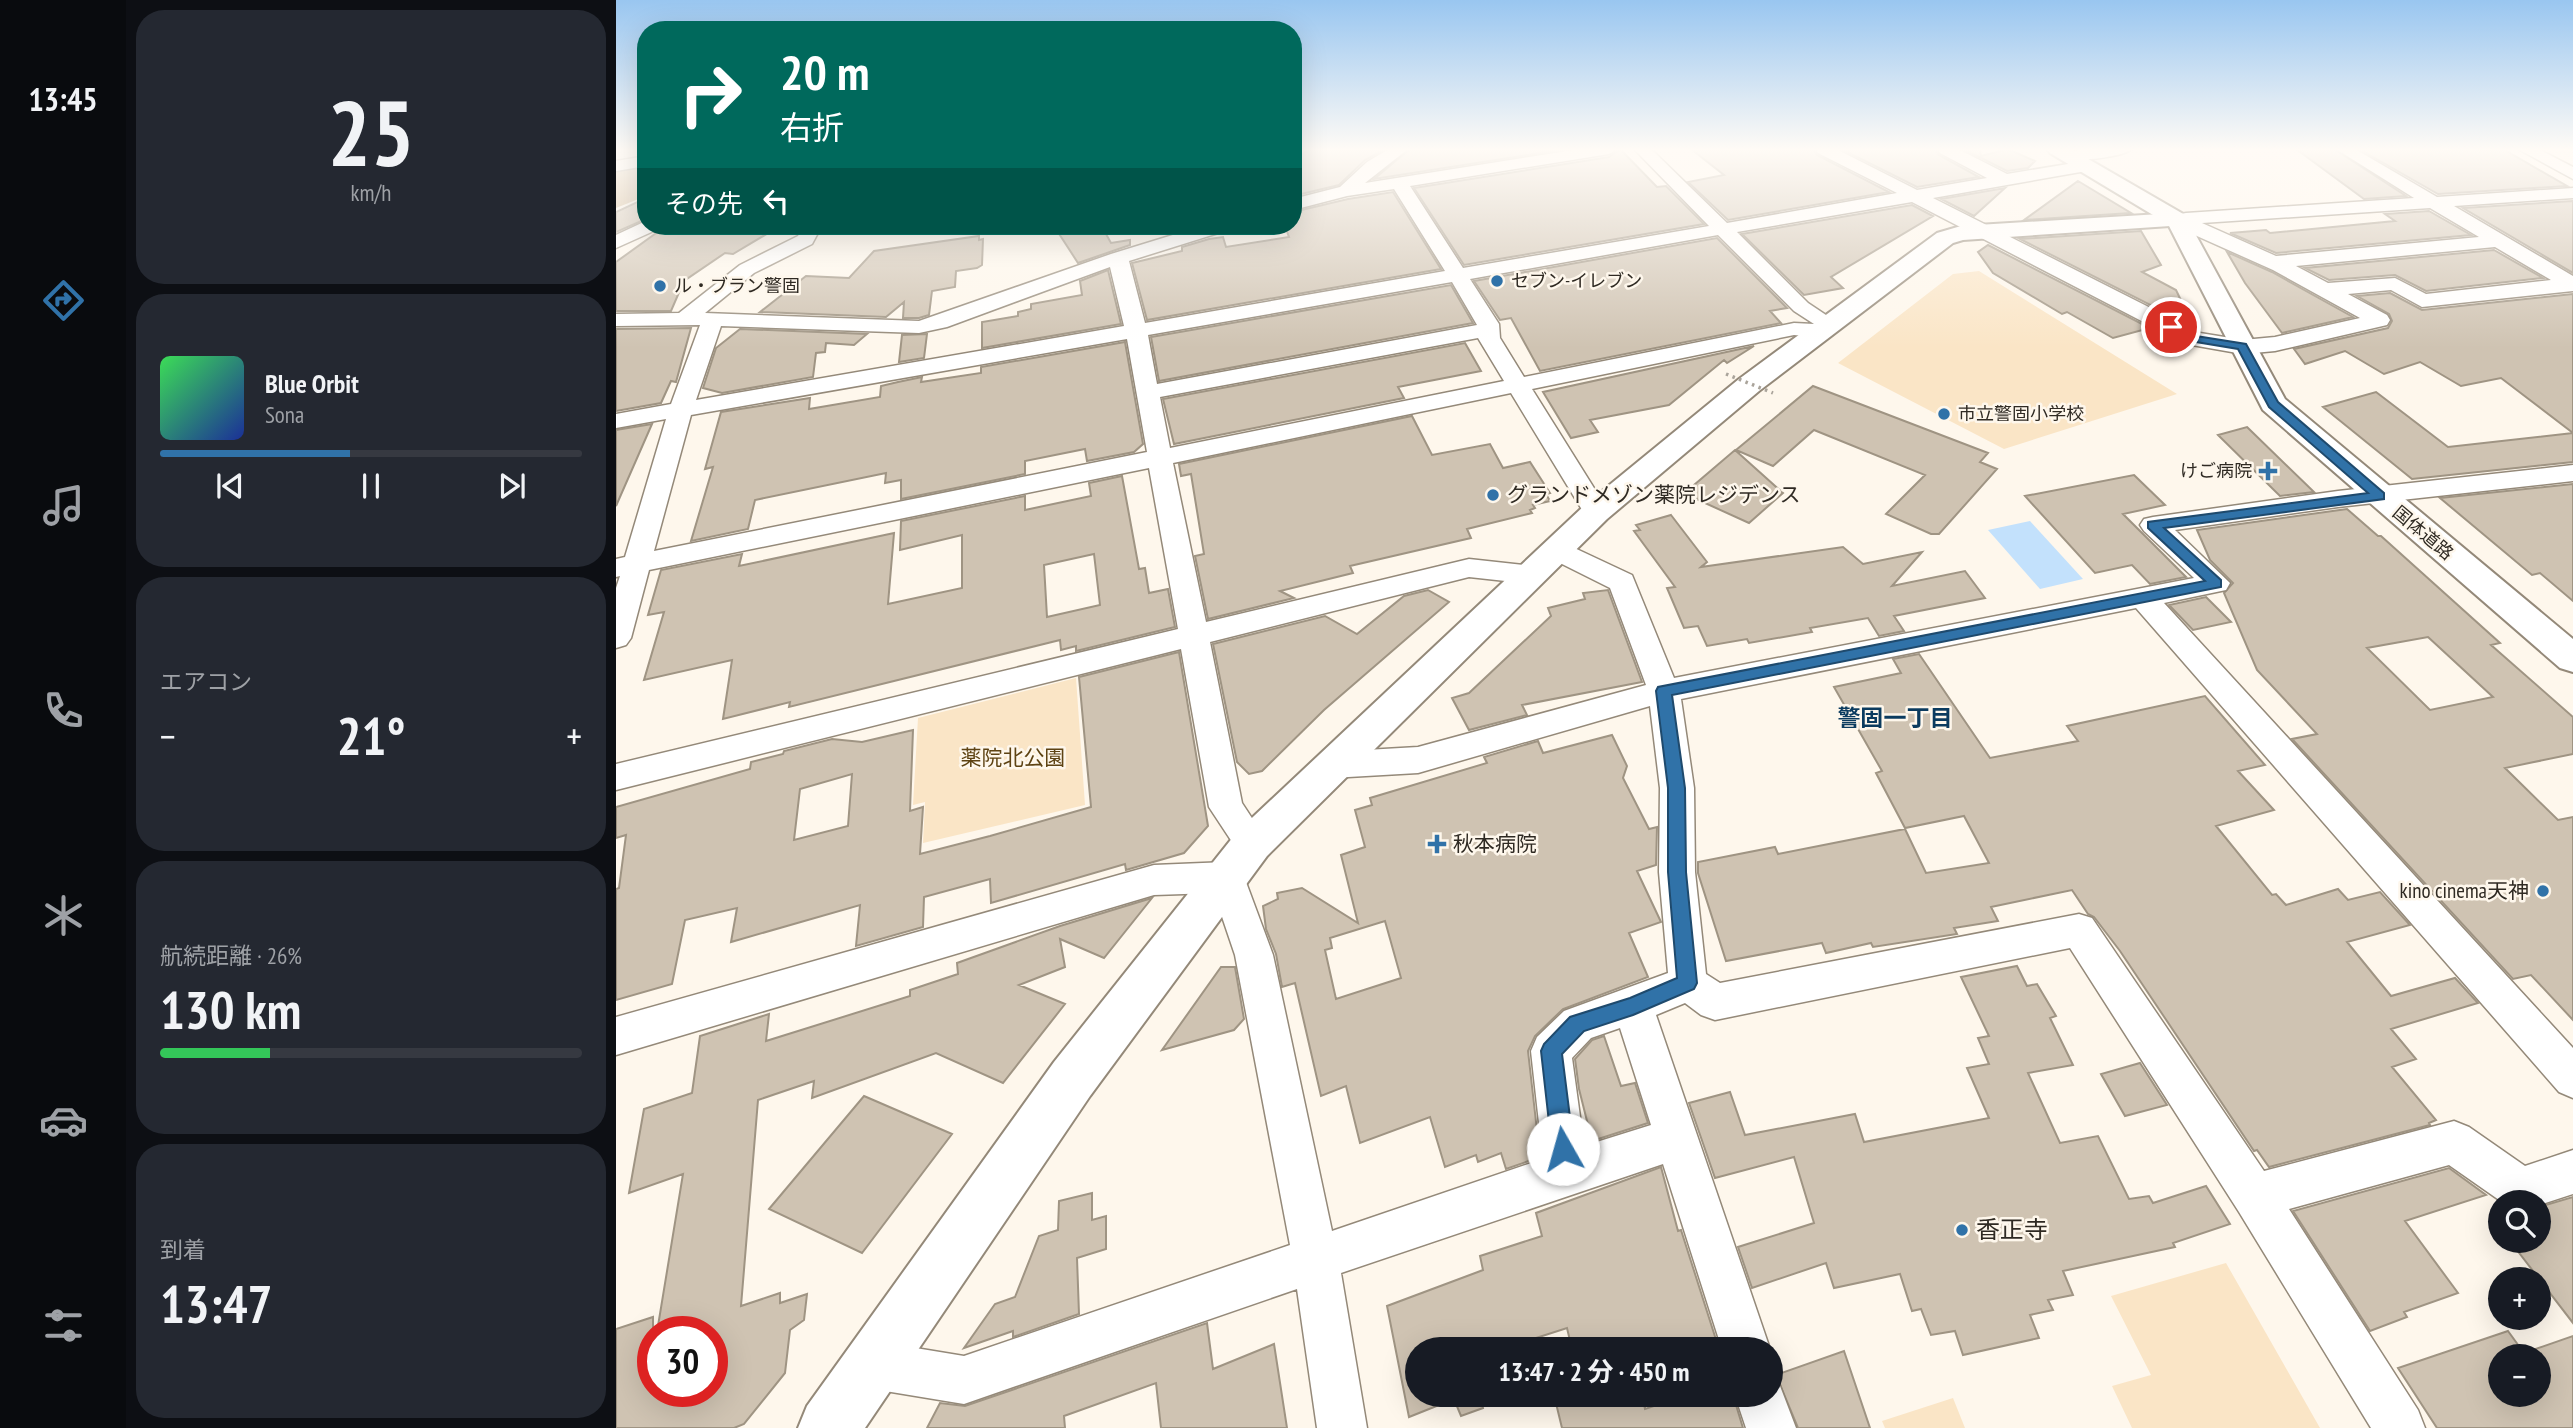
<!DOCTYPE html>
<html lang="ja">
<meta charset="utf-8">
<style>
:root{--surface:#171b24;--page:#242831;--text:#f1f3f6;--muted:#9ea1a6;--line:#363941;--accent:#3072a8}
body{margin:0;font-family:"PT Sans Narrow","Noto Sans JP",sans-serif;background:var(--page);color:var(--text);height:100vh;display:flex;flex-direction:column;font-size:26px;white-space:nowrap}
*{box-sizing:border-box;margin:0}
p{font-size:23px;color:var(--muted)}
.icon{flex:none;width:38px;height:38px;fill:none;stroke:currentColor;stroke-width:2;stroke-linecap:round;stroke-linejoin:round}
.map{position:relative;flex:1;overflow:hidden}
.panel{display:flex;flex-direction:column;gap:10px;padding:10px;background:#0d0f14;width:490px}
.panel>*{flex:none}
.guide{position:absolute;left:21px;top:21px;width:665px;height:214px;border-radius:28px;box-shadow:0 7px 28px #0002;background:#00695c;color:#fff;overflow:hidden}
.buttons{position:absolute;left:1872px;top:1190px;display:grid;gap:14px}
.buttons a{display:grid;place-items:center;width:63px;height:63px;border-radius:50%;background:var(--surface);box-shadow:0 7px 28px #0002;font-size:35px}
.speed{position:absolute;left:21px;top:1316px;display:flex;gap:14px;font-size:35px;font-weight:700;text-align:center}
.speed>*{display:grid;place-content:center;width:91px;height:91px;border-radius:50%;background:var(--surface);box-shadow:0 7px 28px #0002;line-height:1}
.speed .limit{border:10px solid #d22;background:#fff;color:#111}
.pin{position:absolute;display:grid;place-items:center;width:60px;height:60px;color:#fff;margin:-30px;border:4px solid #fff;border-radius:50%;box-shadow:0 2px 7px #0007}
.me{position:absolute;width:77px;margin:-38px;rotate:353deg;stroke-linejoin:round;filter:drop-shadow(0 0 5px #0008)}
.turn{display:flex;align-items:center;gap:24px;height:147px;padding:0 28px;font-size:32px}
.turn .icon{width:91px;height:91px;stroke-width:2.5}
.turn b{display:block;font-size:49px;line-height:60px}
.then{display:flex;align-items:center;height:66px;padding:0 28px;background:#0003;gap:14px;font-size:26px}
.big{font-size:52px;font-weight:700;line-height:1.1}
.panel .widget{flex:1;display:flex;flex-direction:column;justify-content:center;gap:10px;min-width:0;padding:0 24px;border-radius:28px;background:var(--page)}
.panel .dial{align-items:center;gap:0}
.dial b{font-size:91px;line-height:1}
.song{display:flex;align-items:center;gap:21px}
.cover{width:84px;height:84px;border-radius:10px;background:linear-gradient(135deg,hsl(130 70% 55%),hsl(230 70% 35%))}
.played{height:7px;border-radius:4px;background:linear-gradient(90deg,var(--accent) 45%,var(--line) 45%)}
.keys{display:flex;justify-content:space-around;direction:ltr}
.heat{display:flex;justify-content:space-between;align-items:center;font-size:38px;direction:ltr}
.charge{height:10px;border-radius:5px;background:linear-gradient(90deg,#34c759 26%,var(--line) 0)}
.trip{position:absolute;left:789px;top:1337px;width:378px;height:70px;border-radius:35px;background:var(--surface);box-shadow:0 7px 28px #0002;font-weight:700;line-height:70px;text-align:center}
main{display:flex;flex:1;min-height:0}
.tabs{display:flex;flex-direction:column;width:126px;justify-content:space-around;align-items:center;background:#090b0e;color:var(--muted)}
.tabs .icon{width:49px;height:49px}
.tabs .active{color:var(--accent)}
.tabs b{font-size:32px;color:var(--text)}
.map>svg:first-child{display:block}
</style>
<main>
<nav class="tabs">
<b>13:45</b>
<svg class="icon active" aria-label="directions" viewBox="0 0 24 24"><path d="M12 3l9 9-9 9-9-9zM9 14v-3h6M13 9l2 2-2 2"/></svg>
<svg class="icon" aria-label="music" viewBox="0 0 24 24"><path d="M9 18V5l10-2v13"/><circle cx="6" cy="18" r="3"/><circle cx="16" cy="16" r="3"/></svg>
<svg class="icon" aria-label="phone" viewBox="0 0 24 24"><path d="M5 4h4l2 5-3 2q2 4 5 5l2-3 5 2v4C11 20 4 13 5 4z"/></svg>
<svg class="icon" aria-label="climate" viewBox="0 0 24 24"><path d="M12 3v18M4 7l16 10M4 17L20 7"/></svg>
<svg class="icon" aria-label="car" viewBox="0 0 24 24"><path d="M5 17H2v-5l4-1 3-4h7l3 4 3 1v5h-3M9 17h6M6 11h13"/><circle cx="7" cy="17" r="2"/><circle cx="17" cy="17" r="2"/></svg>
<svg class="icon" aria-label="filters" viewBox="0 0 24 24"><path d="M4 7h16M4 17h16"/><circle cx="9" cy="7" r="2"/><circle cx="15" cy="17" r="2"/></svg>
</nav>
<section class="panel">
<div class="widget dial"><b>25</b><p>km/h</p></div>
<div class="widget">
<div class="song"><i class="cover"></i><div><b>Blue Orbit</b><p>Sona</p></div></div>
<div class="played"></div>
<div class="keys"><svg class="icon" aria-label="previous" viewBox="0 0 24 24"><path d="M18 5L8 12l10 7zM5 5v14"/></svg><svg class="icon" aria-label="pause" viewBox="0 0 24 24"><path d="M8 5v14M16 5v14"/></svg><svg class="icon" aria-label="next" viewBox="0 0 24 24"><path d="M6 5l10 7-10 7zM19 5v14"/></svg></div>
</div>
<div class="widget"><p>エアコン</p>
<div class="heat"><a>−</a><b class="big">21°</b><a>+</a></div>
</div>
<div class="widget"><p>航続距離 · 26%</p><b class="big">130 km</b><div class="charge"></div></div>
<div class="widget"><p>到着</p><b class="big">13:47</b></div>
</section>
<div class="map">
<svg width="1957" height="1428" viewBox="0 0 1957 1428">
<rect width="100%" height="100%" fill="#fef7ec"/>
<!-- green -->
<path fill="#fae5c6" d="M1363,271L1561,394L1388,449L1222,363L1337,274Z
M460,678L469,805L307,843L309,802L297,805L302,718Z
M1610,1263L1704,1428H1516L1496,1386L1535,1375L1495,1296Z
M1337,1398L1349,1428H1269L1266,1421Z"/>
<!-- forest -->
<path fill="#cfb48d" d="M30,166V196L0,208V170Z"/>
<!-- water -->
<path fill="#c3e1fc" d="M1414,521L1467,579L1424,589L1372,530Z"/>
<!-- building -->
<path fill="#cfc3b2" stroke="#9f9483" stroke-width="2" fill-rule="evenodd" d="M694,149H769L749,160L723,185L677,196V160Z
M794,149H950L758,179Z
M1004,149L1041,187L1050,186L1088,224L848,265L798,188L993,157Z
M1075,149H1197L1201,155L1273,192L1112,220L1072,182L1108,175Z
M1225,149H1319L1323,155L1363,177L1301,187Z
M1347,149H1364L1365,156L1392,149L1419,161L1412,168L1391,171Z
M1680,149H1718L1790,196L1748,199Z
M1743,149H1887L1951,186L1822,194Z
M1462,181L1515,213L1408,220Z
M1389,188L1358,216L1325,199Z
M777,192L825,269L531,320L516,263L566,251V247L593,239L607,237L610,247L673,237L669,226H677V212L732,199Z
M30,198V219L0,232V212Z
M1957,201V273L1847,208Z
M1296,205L1317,216L1215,277L1227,288L1188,295L1126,234Z
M1813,211L1855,235L1660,253L1614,233L1650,230L1654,233L1779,221L1769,214Z
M50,226H164L117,254L109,253L68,281L55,311H0V262Z
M438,226H477L490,234L495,243L514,240V245L462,263Z
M1525,231L1545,265L1526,272L1560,290L1573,317L1564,320L1404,239Z
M363,236V240L367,239L366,265L361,268L340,271L339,287L316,291L313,315L303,318H287L288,302L270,317L144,312L190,276L233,278L258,251Z
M1101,238L1171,308L1154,311L1165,323L924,371L895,318L884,320L858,281Z
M1372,245L1534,328L1497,338L1451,312L1446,314L1377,273L1362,252Z
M1878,250L1927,278L1810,291L1779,275L1713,280L1689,268Z
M1611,252L1656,272L1737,317L1666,333L1629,283Z
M492,270L505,324L366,348V322L402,316V312L415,309V304L466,295L464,281Z
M835,285L857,323L543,381L535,337Z
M1774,293L1806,310L1957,294V433L1885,378L1845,386L1804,362L1768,374L1729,351L1689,364L1678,349L1772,328L1776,321L1773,314L1741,296Z
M75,328L60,382L55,381L45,403L0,411V329Z
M124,329L251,334L238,345L210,343L209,352L200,353L197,377L106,393L87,388L100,348Z
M311,334L308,358L283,362L286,335Z
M509,342L527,444L518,452L471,461L469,449L409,461V474L285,499V480L269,483L270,473L139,500L132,529L75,541L97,467L89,469L105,412L194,398L193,409L264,397L265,386L282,382L306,377L305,382L365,373V367Z
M849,343L865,371L782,387L788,398L558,444L547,399Z
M1138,346L1111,363L1108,360L1053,405L974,420L982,432L955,438L927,392Z
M1197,386L1372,453L1364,462L1381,469L1323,534H1315L1270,514L1309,475L1198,430L1157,466L1120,450Z
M1760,392L1832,447L1957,433V462L1796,479L1707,407Z
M796,416L816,455L874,444L887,468L914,462L934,493L930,494L934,501L917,505L919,508L914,510L916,513L851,529L855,538L734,566L737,573L664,591L678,598L592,619L579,556L588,554L575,474L565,476L563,464Z
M36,424L0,506V430Z
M1631,427L1698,492L1664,496L1602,435Z
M1119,450L1167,493L1133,523L1078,498V485Z
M1518,475L1549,505L1507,514L1570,577L1534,584L1516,565L1479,573L1409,496Z
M506,476L523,569L529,568L533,593L552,589L559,627L460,651V646L445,650L444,640L173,707L174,702L107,719L116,660L28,680L48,612L32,615L45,570L126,554L123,566L278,533L272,604L346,588V535L284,550L285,521L409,496V510L475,496L473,483ZM478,554L484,605L431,617L428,565Z
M1957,484V601L1924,573L1916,575L1824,498Z
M1731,509L1762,536H1765L1884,643L1875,645L1957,717V754L1889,768L1942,820L1957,817V1020L1915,975L1897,979L1676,739L1701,734L1641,670L1608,593L1617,583L1594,560L1581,530ZM1812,637L1877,697L1814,710L1751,648Z
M1055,515L1091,562L1085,567L1227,547L1247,564L1306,552L1276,586L1349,571L1369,598L1278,616L1288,631L1263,636L1252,618L1194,628L1196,632L1133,643L1131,639L1091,646L1082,626L1068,628L1051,588L1059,587L1018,531L1024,530L1020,525Z
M812,590L833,602L708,710L646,771L633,774L621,762L597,644L709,616L741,634L788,596Z
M992,590L1026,682L906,705L911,715L853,730L836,698L853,693L935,616L932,608L969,599L967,593Z
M1590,597L1615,622L1577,630L1553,605Z
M563,652L592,826L568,853L510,870L509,864L375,903L374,879L308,897L307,927L240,946L244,905L115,942L121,908L69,920L56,984L0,1000V889L3,888L10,835L0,838V807L134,769L135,762L167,754L168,751L216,739L246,742L297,730L294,811L307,807L304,854L374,836L475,807L463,677ZM236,774L232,826L178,840L184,789Z
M1303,654L1374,758L1462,741L1451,726L1589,696L1649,765L1622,771L1658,810L1600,826L1656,895L1660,894L1670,905L1722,889L1732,900L1764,892L1794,925L1731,942L1775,996L1839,978L1862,1003L1775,1029L1800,1059L1776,1067L1820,1120L1813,1123L1814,1125L1653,1167L1641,1150L1638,1151L1504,951L1478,917L1472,914L1456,890L1375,907L1382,921L1338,928L1341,934L1257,947L1255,943L1210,953L1206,943L1110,961L1082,873V862L1159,847L1162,854L1289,829L1310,873L1373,863L1348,816L1289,828L1260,773L1266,771L1218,687L1285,673L1277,659Z
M996,735L1011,766L1007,778L1033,829L1041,827L1040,865L1021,871L1045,922L1013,933L1032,977L947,1009L919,1036L912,1051L924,1157L890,1169L885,1153L862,1162L860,1155L829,1167L814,1117L744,1143L730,1086L705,1096L679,983L666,987L660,954L650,929L647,906L662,899L661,893L686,888L742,923L725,855L749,847L739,810L756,805L754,798L871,763L868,757L922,741L927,753ZM769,921L785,978L720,999L709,950L716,948L714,938Z
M536,898L488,958L444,939L449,967L403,985L449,1004L387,1083L320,1053L196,1098L198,1081L142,1100L125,1306L164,1293V1303L191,1294L188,1320L174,1330L169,1373L128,1424L118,1428H0V1329L37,1317V1391H96V1332H41L67,1174L13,1193L28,1109L76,1093L84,1036L153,1014L150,1041L294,996V990L342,974L341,963L444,926Z
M1401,966L1411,986L1421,984L1440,1016L1434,1018L1457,1065L1412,1073L1444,1143L1482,1136L1513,1199L1533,1196L1537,1203L1590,1186L1614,1224L1557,1243L1559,1247L1447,1271L1457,1295L1432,1300L1437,1310L1414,1315L1423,1338L1347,1355L1339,1331L1315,1335L1305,1309L1296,1311L1284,1274L1218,1288L1210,1263L1136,1288L1122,1247L1198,1223L1178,1157L1099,1178L1073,1103L1114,1092L1129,1135L1239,1114L1248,1142L1373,1118L1351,1068L1373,1064L1362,1038L1373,1036L1345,977Z
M605,967H619L628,1019L618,1030L546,1050Z
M988,1036L1005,1086L1019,1083L1032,1123L976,1141L963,1089L959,1059L976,1040Z
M1524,1063L1551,1105L1509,1116L1485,1074Z
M248,1096L336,1134L246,1253L153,1209Z
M1045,1167L1062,1231L1065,1230L1103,1349H956L951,1328L886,1349H802V1395H864L867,1408L845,1416L838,1399L793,1417L771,1306L867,1270L864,1256L926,1236L920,1213Z
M1833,1168L1870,1195L1789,1221L1842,1293L1788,1312L1791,1317L1754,1331L1677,1211Z
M476,1193V1220L490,1216V1249L461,1258L463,1314L397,1337V1331L348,1348L379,1304L399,1297L423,1236L442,1230L443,1201Z
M1957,1197V1323L1894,1241H1923V1207Z
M591,1323L597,1369L658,1344L671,1428H545L540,1383L448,1416L449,1428H311L324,1403L349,1406Z
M1892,1331L1908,1353L1957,1336V1428H1821L1782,1368ZM1885,1356H1923V1395H1885Z
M1228,1351L1254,1428H1182L1160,1375Z
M938,1395H1026L1029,1409L1071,1395H1117L1127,1428H946Z"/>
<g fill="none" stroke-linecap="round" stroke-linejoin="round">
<defs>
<path id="minor" d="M773,149H792L749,183L964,149H1001L993,154L794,186L847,268L1093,226L1018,149H1035L1111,223L1281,193L1202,153L1200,149H1220L1301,190L1371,178L1324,153L1322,149H1342L1391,174L1470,161L1476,162L1479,166L1476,170L1317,198L1584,333L1627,340L1659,337L1744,318L1657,270L1554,224L1552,220L1554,216L1570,213L1798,198L1720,149H1739L1821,197L1957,188V198L1838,206L1957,276V291L1806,307L1775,290L1732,294L1771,315L1774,320L1771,325L1659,351L1627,354L1570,344L1296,202L1121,232L1192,303L1225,325C1212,340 1197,337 1178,335L916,389L993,512L989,518L980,520L971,518L895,393L557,463L590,622L853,559L916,566L926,569L930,575L926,581L916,584L853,577L594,642L626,803L653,844L648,854L636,858L624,854L593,807L565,649L0,790V764L562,629L533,468L33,570L15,638L10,645L0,648V588L4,576L0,577V559L9,557L50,419L0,428V414L55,404L84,325L0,326V314L63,313L124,265L182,236L185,231L182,226H200L203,231L196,244L138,273L89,313L303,321L495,254L586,226H614L612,230L513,261L529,323L829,271L778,189L731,196L677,210V199L724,187L751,162ZM1814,208L1863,237L1660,256L1586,223ZM1102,235L1178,311L1198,324L1178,323L908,377L884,338L883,324L854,279ZM1879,247L1935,280L1810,294L1779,278L1712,283L1680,266ZM494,267L508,326L80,400L105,326L303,333L331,327ZM836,282L861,325L541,384L532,335ZM862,338L888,381L554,448L544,397ZM511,339L531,452L38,551L75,415Z
M1472,149H1516C1508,157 1453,164 1445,156L1447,152Z
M1902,149H1922L1957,167V179Z
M30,156V166L0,171V161Z
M30,221V226H42L40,230L0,248V235Z
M1957,465V481L1722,507L1559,530L1614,583L1610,590L1548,603L1957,1048V1098L1943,1092L1520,608L1065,699L1078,788L1079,872L1090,974L1104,983L1463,914L1476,918L1648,1171L1838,1121L1853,1127L1909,1166L1957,1150V1194L1923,1205V1202H1886L1833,1165L1673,1209L1802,1410L1809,1428H1755L1623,1212L1454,948L1099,1020L1085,1015L1069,1003L1040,1015L1154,1349H1106L1047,1164L725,1273L751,1428H701L681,1289L348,1404L257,1389L240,1382L233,1365L240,1348L257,1341L348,1356L674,1245L619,955L598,893L538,895L0,1055V1017L538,865L611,862L624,866L657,955L716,1231L927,1159L915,1051L921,1037L948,1011L1052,973L1043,872L1044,788L1034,706L802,773L715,778L703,774L699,765L703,756L715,752L802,747L1030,685L994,588L932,557L928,551L932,545L942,542L952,545L1016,575L1058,678L1578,578L1528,531L1524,525L1528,519L1537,517L1722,491ZM1004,1028L1035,1125L968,1146L956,1058L975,1038Z
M1155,1375L1161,1378L1180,1428H1130L1119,1395H1155Z"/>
<path id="major" d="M1561,213L1569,215L1572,220L1569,225L1347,240L1337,243L1143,391L991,519L651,856L474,1096L249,1428H182L191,1406L438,1062L621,832L969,505L1123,379L1321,233L1345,226Z"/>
<path id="highway" d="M1431,149H1455L1569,215L1669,399L1957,639V672L1944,668L1647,410L1552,224L1434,153Z"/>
</defs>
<!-- minor casing -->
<use href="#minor" stroke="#948979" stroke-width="3"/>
<!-- major casing -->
<use href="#major" stroke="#948979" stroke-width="4"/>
<!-- highway casing -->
<use href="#highway" stroke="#948979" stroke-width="4"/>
<!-- minor -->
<use href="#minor" fill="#fff" fill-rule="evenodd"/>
<!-- major -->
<use href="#major" fill="#fff" fill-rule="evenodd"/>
<!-- highway -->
<use href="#highway" fill="#fff" fill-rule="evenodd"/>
<!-- path-bridge -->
<path stroke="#aaa49b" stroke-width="3.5" stroke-dasharray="2.5 4.5" stroke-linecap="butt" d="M1110,374L1157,393"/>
</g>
<!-- sky -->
<linearGradient id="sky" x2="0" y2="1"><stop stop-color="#99c6f0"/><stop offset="0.43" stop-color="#fffbf6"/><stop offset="1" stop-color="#fffbf6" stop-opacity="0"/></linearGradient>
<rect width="1957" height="348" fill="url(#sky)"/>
<!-- route -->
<path fill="#3072a8" stroke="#1f4a6d" stroke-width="2" d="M1551,325H1558L1580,336L1630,344L1662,402L1768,493V499L1548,528L1605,580V587L1056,695L1069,788L1070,872L1081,983L1078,989L1017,1015L968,1031L946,1054L958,1149L955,1156L947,1159L939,1156L936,1149L925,1051L928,1044L954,1017L1014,998L1061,978L1052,872V788L1040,691L1042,687L1589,581L1532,528V522L1752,493L1653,407L1622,349L1574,341L1551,329Z"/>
<!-- markers -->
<g fill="#3072a8" stroke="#fef7ec" stroke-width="2.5">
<circle cx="881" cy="281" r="7"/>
<circle cx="44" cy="286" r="7"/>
<circle cx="1328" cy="414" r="7"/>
<path d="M1648.5 460.5h7v7h7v7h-7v7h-7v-7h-7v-7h7z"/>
<circle cx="877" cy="495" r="7"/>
<path d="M817.5 833.5h7v7h7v7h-7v7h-7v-7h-7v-7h7z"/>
<circle cx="1927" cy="891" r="7"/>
<circle cx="1346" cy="1230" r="7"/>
</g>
<g text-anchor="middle" stroke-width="5" stroke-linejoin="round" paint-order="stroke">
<!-- far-poi labels -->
<g font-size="18" fill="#2f2a23" stroke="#fef7ec" text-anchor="start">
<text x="895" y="287">セブン-イレブン</text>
<text x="58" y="292">ル・ブラン警固</text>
<text x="1342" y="420">市立警固小学校</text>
<text x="1636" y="477" text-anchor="end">けご病院</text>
</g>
<!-- far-street labels -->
<g font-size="18" fill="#2f2a23" stroke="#fef7ec">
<text transform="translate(1807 533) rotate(40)" y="6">国体道路</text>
</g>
<!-- poi labels -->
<g font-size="21" fill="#2f2a23" stroke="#fef7ec" text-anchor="start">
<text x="891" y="502">グランドメゾン薬院レジデンス</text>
<text x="837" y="851">秋本病院</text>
<text x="1913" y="898" text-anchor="end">kino cinema天神</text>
</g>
<!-- park labels -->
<g font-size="21" fill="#5e4313" stroke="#fef7ec">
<text x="397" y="765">薬院北公園</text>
</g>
<!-- neighbourhood labels -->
<g font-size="23" font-weight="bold" fill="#0b3b5f" stroke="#fef7ec">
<text x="1279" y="726">警固一丁目</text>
</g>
<!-- near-poi labels -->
<g font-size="24" fill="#2f2a23" stroke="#fef7ec" text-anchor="start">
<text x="1360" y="1238">香正寺</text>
</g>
</g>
</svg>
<div class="buttons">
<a><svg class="icon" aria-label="search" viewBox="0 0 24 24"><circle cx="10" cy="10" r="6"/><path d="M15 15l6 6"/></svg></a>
<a>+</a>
<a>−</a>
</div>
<div class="speed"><div class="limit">30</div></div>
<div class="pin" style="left:1555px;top:327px;background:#d93025"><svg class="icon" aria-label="arrive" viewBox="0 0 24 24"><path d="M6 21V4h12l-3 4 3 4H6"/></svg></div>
<svg class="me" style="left:947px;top:1149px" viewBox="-20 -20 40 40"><circle r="19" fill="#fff"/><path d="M0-13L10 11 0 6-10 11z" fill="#3072a8"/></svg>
<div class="trip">13:47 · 2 分 · 450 m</div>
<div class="guide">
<div class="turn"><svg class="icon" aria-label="right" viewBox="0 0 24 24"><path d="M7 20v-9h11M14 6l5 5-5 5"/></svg><div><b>20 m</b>右折</div></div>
<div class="then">その先<svg class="icon" aria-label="left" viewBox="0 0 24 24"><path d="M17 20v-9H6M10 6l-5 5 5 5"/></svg></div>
</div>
</div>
</main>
